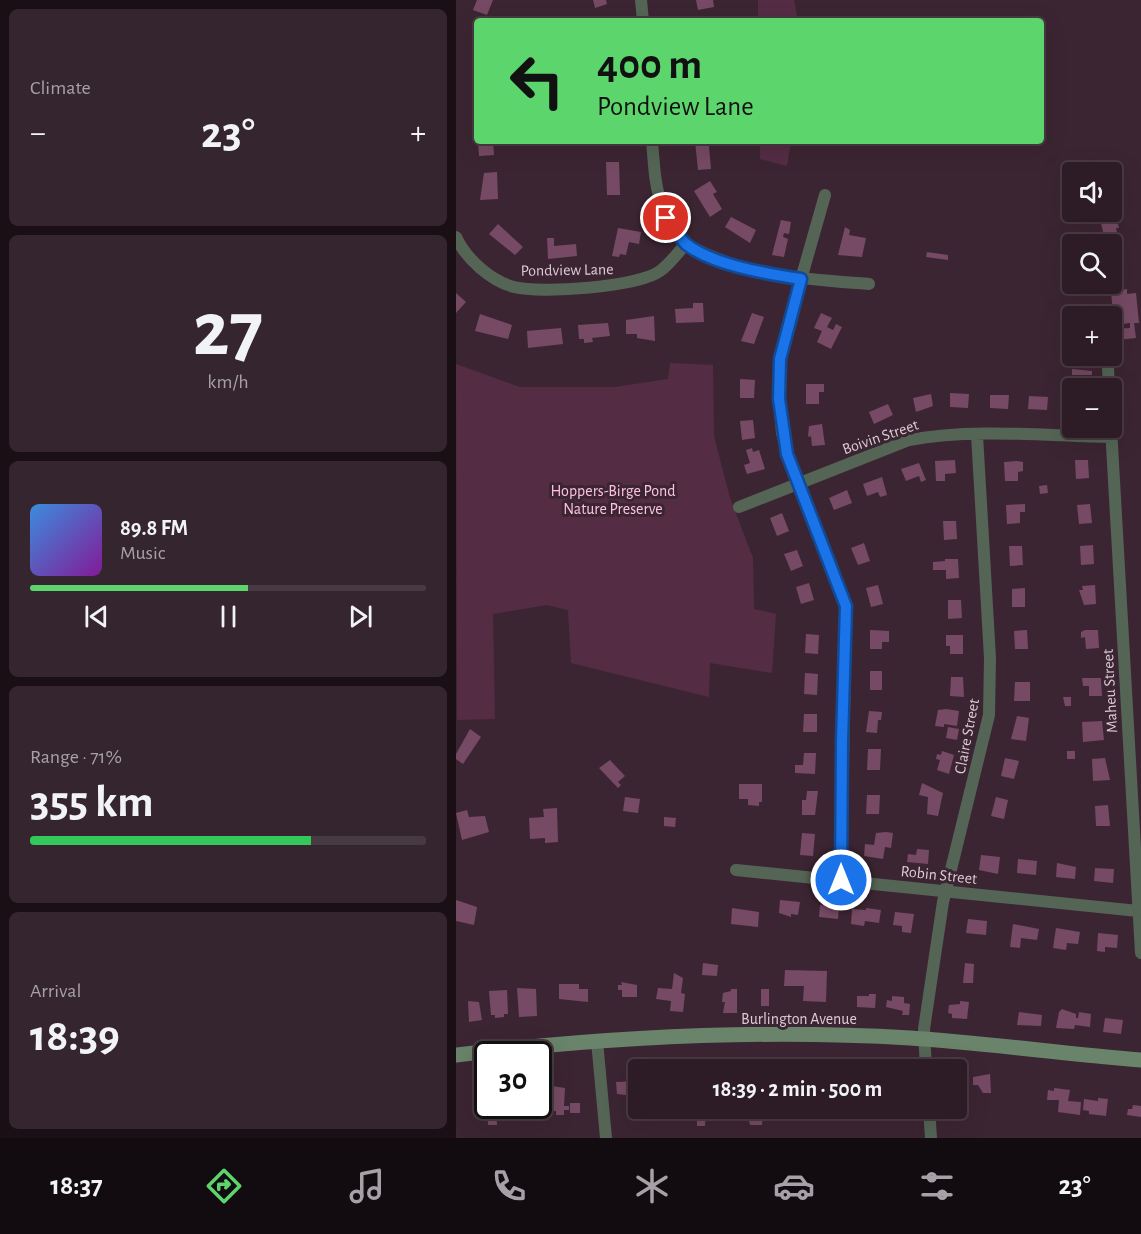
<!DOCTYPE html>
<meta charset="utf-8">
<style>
:root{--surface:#2d1c26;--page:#35252e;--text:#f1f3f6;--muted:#a7a1a7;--line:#483a43;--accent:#5cd56d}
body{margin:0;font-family:"Alegreya Sans",sans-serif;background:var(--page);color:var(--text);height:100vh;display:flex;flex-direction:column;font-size:22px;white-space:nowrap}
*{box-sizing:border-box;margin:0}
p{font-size:20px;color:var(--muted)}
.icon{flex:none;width:33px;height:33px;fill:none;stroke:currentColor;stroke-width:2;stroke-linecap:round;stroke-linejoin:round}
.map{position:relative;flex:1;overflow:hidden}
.drawer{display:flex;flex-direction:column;gap:9px;padding:9px;background:#190f15;width:456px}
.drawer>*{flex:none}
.guide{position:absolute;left:18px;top:18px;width:570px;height:126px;border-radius:6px;box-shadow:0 6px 24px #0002,0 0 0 2px var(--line);background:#5cd56d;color:#111;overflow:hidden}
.tools{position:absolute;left:606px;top:162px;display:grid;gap:12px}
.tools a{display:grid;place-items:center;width:60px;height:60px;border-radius:6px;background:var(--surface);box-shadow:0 6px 24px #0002,0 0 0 2px var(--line);font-size:30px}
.speed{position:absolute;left:18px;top:1041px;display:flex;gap:12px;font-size:30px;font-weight:700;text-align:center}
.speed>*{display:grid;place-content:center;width:78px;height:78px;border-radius:50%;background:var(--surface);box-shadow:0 6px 24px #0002,0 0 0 2px var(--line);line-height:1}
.speed .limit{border:3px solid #111;border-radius:9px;background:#fff;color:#111}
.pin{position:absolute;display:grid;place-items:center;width:51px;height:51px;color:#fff;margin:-26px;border:3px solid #fff;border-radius:50%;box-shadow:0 2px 6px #0007}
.me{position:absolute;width:66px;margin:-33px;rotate:0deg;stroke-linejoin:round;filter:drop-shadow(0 0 4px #0008)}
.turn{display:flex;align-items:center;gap:21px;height:126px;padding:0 24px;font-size:27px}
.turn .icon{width:78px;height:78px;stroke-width:2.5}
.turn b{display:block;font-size:42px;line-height:51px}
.big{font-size:45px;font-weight:700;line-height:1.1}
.drawer .card{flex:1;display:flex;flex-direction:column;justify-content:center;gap:9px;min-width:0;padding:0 21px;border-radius:9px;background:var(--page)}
.drawer .dial{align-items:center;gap:0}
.dial b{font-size:78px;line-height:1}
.song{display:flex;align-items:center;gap:18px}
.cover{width:72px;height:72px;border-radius:9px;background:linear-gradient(135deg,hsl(210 70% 55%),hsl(290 70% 35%))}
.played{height:6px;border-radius:3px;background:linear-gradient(90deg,var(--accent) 55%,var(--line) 55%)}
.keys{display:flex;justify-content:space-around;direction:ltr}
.heat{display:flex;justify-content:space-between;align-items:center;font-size:33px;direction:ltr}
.charge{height:9px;border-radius:4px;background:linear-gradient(90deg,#34c759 71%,var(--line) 0)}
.trip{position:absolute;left:172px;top:1059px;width:339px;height:60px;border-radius:6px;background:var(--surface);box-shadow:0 6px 24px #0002,0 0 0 2px var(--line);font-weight:700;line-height:60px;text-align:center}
.menu{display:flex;height:96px;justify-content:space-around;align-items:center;background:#120b0f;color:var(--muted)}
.menu .icon{width:42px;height:42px}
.menu .on{color:var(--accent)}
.menu b{font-size:27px;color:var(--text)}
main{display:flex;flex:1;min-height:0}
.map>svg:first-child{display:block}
</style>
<main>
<section class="drawer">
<div class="card"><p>Climate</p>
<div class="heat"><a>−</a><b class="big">23°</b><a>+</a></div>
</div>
<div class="card dial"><b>27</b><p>km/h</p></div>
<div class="card">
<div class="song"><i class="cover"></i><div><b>89.8 FM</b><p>Music</p></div></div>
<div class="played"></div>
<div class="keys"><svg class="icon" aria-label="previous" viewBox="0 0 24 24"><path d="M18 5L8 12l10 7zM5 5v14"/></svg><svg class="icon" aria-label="pause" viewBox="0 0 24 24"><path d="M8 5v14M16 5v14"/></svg><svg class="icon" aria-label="next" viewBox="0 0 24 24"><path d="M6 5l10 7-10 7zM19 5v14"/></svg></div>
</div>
<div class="card"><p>Range · 71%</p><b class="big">355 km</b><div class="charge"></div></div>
<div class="card"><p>Arrival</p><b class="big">18:39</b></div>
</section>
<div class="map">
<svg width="685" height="1138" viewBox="0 0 685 1138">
<rect width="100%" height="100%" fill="#3c2532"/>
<!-- green -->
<path fill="#542d44" d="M302,0H338L342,21H302Z
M304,141H335L331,166L304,159Z
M214,363L257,365L258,436L274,498L297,558L298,609L320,614L316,673L254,663L253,697L115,663L112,610L91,605L37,614L39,719L1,720L0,364L64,387H159L212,379Z"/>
<!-- building -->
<path fill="#764a64" d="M21,0H37L31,15L17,10Z
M137,0H150L151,4L139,8Z
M240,0H257L258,7L242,10Z
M19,31H21V61H19Z
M22,141H37L38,155L23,156Z
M141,141H157V144L141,145Z
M239,141H257V145L253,146L255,169L242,170Z
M150,162H163L164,195H151Z
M41,172L42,199L24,200L28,173Z
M254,181L261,192L257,194L266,209L254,217L238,191Z
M275,217L300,230L294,243L269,227Z
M658,217L659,224H662L663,228H660L661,233L648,236L644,219Z
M325,220L335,222L333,234L328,233L327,237L332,239L328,257L316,255Z
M42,224L67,247L59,255L33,234Z
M389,227L394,230L393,235L410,238L406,257L382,255Z
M162,228L185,232L183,244L173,242L170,255L164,254L163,257L156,256Z
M91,238H98V246L120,244L121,256L92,259Z
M471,252L492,255V260L470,257Z
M671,289V294L680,293L683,323H678L680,338L660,340L659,329L674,328V323L658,325L655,291Z
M0,293L10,302L0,313Z
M237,303H247L248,322L220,323L219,309L237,308Z
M296,313L308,317L298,344L285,341Z
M365,313L376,318L371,327L377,330L380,324L386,327L375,349L361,342L366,331L358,328Z
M24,314L56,325L52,339L19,331Z
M198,316L199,341L181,338V334H170V320Z
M152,323L154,336L136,338L137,342L128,343V339H123L122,325Z
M105,328L107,344L72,348L71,331Z
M616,369L636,371V375H616Z
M284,379L299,380L298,398H284Z
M607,382H618L616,410H612V397L610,396V389H607Z
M350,384H368V392H363V404H350Z
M494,393L513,394L512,408L494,407Z
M475,394L477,406L460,412L457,398Z
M534,395H553L552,409L534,408Z
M573,396L592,397L591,410L572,409Z
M432,404L437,415L418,424L413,412Z
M297,420L299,438L286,440L284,421Z
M366,424L369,445L356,446L355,436L352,437L353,426Z
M296,448L297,452L303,450L309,469L291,474L288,465L294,463L290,450Z
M499,460L500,473L489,474V481H480L479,461Z
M619,460H632L633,478L620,479Z
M561,461L567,462V471L562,472V481H549L548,462Z
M463,463L470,480L465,482L463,476L450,481L445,469Z
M426,477L431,495L424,497L422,492L411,496L407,484Z
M591,485L592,493L584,494L583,486Z
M391,490L396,503L378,510L373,498Z
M569,504V512H564V523L551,524L550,505Z
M634,504L636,523L623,524L621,505Z
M326,513L333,531L321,536L314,518Z
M487,521H500L501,539L488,540Z
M408,543L414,561L402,565L395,548Z
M637,545L638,564L625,565L624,546Z
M553,546H566L567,565L554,566Z
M341,550L347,566L335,571L328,554Z
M489,559H502L503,578L490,579V570H477V562L489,561Z
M353,583L358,600L345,604L340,587Z
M422,585L427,604L415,607L410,588Z
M639,585L640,604L628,605L623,590H627L626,586Z
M569,588V607H556V589Z
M492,600H505L506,618L492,619Z
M414,630L433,631V642H426V649H414Z
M571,630L572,649H559L558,631Z
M629,630H642L643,648L630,649L629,637L625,638V632Z
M350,634L363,635L362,654L349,653Z
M490,635H507V654H494V646H490Z
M414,671H426V690H414Z
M349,673L362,674L361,695L348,694Z
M495,677H507L508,697L494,696Z
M626,678H645L646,696H633V686H627Z
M559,682H574V701H558Z
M607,697H615V706H609Z
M490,709L503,711L501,726L488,724V727L479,726L482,710Z
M413,711L426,712L425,720H422L421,733L410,732Z
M348,714H361V732H347Z
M561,716L573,718L570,741L555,739Z
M646,721L648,740L627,742L626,722Z
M492,727L503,729L501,740L490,738Z
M14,729L25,737L7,764L0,759V754Z
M412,749H425L424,770H411Z
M486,751L498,755L493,774L481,770L484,760L480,759L481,754L485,755Z
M611,751H619V759H611Z
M348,753H360L359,774L339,773V765H347Z
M549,758L563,761L558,779L545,776Z
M649,758L654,780L637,781L636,759Z
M154,760L169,776L162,782L165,785L162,788L143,768Z
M466,783L487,793L482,816L471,814L472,797L463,795Z
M283,784H306V802H303V806L292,805V799H283Z
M351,791H362L359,815H346V800H350Z
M411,795H424L423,814H410Z
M169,797L184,799L182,813L167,811Z
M540,797L552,800L548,819L535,816Z
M652,805L654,826H640L639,806Z
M101,808L102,842L89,843V838L74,839L73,818L88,817L87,809Z
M11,810L13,817L29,816L33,832L6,840L0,813Z
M208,817L220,818L219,827L208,826Z
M430,832L437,833L435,848L429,847L427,859L408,856L409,844L418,845L420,833Z
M346,833L359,834L357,856L344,855Z
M461,849L473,850L472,864L451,862L452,854L460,855Z
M525,855L544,857L542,874L523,870Z
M562,859L581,861L580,875L561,873Z
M601,863L620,867L619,879L600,877Z
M639,868L658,869L657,883L638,881Z
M0,900L21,907L18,925L0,921Z
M324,900L344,902L342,915L335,914V917L323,913Z
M364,905L383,907L382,919L363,917Z
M276,908L303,912L302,927L275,924Z
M410,908L425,910L423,923L409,921L408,926L395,924L396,909L410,910Z
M439,912L458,914L455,933L446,932V926L437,925Z
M512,919L531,921L530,935L510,933Z
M557,924L583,929L581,940L565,938L564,948L554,947Z
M600,928L624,932L622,944L611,943L610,950L597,948Z
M642,933L662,935L661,948L649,947V952L641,951Z
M247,963L262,965L261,976L246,975Z
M509,963L518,964L517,983H507Z
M329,970L371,971L370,1002L347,1001L348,986H328Z
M218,973L227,978L225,993L229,994L227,1012L214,1011L215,1001L200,999L202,988L216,989Z
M165,982L181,985V997H166V990H162V985H166Z
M103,984H123V989H132V1002L103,999Z
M61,988L80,989L81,1016L63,1017Z
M275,989H281V1013H267L269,1002H266L267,993L275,991Z
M305,989H313V1006H305Z
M51,990L52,1014H48V1017L39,1018V1015H35L33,991Z
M413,994H420L419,1008L401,1007V996H413Z
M436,996L448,997V1003L454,1004L453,1015H446L447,1011L430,1007L431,1000L436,1001Z
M12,1001L23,1002L26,1020L13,1022Z
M504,1001L513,1002L511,1019L496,1018V1014L492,1013L493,1005L504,1004Z
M606,1009L620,1014V1018H622L623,1012L635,1014L634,1027L619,1025L618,1029L600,1028L603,1012Z
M563,1012L586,1015L585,1026L561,1025Z
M649,1018L667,1020L665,1034L647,1032Z
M501,1074H507L509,1088L501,1089Z
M534,1074L535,1093H527L522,1085H517V1077Z
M182,1081L183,1093L179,1094V1096L161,1094L160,1082Z
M96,1086L109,1088L108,1106H113V1110H108V1115H100V1111H97Z
M598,1088L614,1090L612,1101L625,1102L624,1115L602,1112L603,1100H591L592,1090L598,1091Z
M32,1091V1103H20V1092Z
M642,1098L652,1099L650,1116L633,1114V1111L627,1110L628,1099L642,1101Z
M512,1100L513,1111L503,1112L502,1101Z
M114,1103H124V1113H114Z
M677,1105L685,1106V1117L671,1115L672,1109H676Z
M31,1106H40L41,1125H32Z
M290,1108H308L306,1125H294Z
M241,1110H250L249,1126H241Z"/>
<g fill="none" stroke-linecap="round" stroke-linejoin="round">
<!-- minor -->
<path stroke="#546555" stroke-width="12" d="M185,0L187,21
M369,195L330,332L324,359L323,399L326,433L338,475L390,606L385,880
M0,237C10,259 35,281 58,287C86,294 182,287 204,271C214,264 222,252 230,244C199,204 200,189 196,141
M230,244C286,276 350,279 413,284
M652,368L653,388
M655,428L685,953
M283,507L453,440C519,428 589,436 656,437
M280,870L682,911
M141,1041L150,1138
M470,1070L468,1029L487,902L533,715L534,658L521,435
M473,1108L475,1138"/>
<!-- secondary -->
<path stroke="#69846b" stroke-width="15" d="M0,1055C150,1037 304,1029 454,1038C531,1043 608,1054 685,1060"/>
</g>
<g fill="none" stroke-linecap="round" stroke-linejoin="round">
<defs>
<path id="route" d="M210,218C216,226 223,237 230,244C256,265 312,274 345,279L324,359L323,399L331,454L390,606L386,741L385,880"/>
</defs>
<!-- route casing -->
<use href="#route" stroke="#114b97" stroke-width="15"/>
<!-- route -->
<use href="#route" stroke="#1a73e8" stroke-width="10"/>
</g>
<g text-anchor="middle" stroke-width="6" stroke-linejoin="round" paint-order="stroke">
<!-- street labels -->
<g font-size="16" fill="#dcccd5" stroke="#3c2532">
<text transform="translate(111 269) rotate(-1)" y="6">Pondview Lane</text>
<text transform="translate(424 436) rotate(-19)" y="6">Boivin Street</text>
<text transform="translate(653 691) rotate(-93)" y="6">Maheu Street</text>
<text transform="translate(510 736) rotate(-79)" y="6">Claire Street</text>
<text transform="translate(483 874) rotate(6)" y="6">Robin Street</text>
<text x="343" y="1024">Burlington Avenue</text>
</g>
<!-- park labels -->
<g font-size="16" fill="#fdc1e3" stroke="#3c2532">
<text x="157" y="496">Hoppers-Birge Pond<tspan x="157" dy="18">Nature Preserve</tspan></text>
</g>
</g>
</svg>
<div class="tools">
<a><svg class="icon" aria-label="sound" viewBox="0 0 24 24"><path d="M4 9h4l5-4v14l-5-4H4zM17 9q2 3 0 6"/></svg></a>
<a><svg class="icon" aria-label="search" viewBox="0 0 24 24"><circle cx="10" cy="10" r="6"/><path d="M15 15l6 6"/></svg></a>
<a>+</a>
<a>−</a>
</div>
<div class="speed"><div class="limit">30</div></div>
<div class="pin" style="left:210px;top:218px;background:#d93025"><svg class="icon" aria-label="arrive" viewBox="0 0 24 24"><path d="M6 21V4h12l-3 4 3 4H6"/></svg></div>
<svg class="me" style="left:385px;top:880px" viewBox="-20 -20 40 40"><circle r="17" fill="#1a73e8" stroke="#fff" stroke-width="3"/><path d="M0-11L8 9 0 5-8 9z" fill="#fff"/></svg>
<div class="trip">18:39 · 2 min · 500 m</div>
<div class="guide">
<div class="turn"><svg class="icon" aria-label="left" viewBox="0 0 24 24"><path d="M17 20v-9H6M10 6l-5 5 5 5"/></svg><div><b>400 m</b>Pondview Lane</div></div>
</div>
</div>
</main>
<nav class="menu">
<b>18:37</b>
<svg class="icon on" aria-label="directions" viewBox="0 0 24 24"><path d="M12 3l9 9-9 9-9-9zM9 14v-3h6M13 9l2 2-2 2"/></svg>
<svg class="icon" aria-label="music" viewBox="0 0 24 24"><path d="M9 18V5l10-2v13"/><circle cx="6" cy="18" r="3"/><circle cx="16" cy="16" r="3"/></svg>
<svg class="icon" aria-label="phone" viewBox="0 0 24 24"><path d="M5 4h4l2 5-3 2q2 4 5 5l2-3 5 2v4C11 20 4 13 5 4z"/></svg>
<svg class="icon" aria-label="climate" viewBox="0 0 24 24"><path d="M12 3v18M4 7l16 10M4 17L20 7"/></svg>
<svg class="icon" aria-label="car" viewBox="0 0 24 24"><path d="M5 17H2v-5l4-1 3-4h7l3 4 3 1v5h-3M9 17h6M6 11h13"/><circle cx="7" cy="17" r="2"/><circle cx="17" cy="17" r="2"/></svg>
<svg class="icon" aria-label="filters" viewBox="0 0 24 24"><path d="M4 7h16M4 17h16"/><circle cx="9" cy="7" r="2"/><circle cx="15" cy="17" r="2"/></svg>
<b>23°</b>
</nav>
